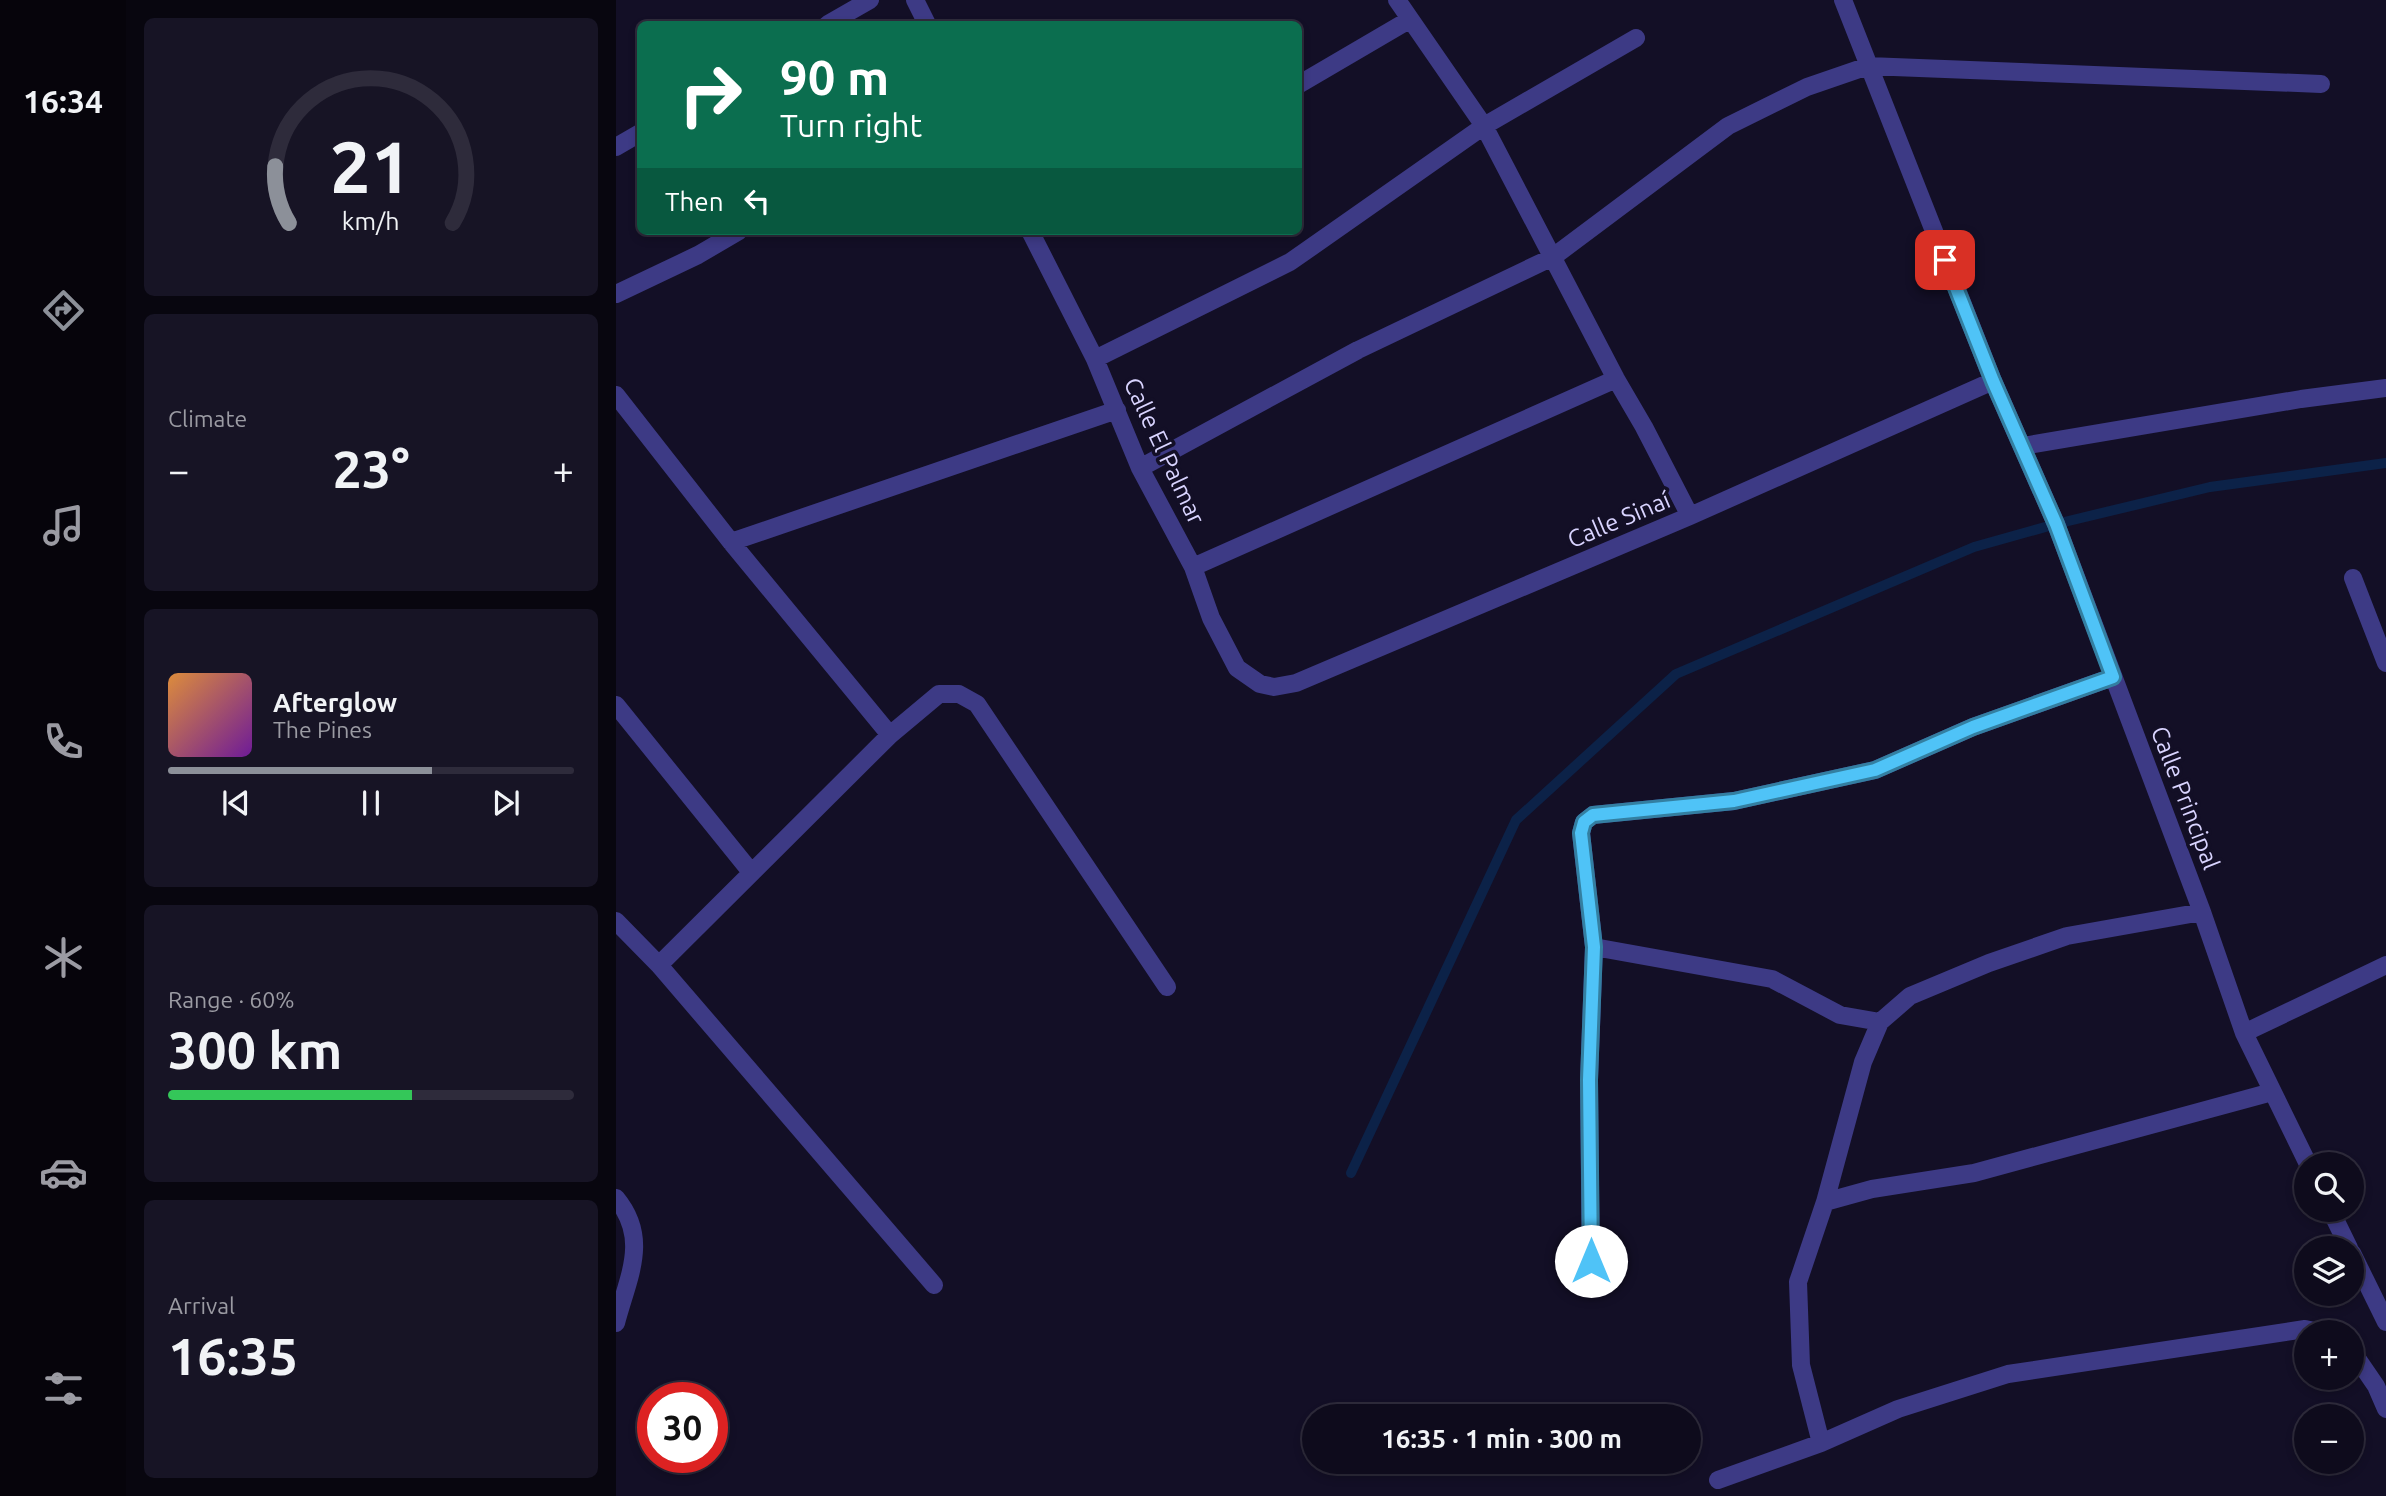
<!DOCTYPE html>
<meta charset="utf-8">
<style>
:root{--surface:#0e0b1c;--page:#171425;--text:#f1f3f6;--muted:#9b9ba3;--line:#2e2b3b;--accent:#8c9099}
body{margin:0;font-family:Ubuntu,sans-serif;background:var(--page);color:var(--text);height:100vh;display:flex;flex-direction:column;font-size:26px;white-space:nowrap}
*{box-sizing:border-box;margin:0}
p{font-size:23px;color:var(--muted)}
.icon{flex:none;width:38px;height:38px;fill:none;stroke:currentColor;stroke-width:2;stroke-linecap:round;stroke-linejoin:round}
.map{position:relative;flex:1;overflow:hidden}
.sheet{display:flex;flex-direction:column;gap:18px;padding:18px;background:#08060f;width:490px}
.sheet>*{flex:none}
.guide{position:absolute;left:21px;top:21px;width:665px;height:214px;border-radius:10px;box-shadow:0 4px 10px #0003,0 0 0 2px var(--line);background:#0b6e4f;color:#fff;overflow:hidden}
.buttons{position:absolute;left:1678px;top:1152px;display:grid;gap:14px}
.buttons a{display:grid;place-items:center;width:70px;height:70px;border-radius:50%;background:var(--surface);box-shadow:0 4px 10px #0003,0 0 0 2px var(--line);font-size:35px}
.speed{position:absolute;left:21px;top:1382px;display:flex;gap:14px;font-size:35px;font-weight:700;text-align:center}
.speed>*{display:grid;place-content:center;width:91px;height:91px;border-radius:50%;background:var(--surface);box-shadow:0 4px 10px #0003,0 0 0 2px var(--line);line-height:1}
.speed .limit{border:10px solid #d22;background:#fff;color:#111}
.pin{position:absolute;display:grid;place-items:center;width:60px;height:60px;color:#fff;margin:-30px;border-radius:14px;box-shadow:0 4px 10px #0006}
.me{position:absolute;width:77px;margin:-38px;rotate:0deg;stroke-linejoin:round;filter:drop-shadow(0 0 5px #0008)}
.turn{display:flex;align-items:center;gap:24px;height:147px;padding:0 28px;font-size:32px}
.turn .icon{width:91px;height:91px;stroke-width:2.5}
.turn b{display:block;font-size:49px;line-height:60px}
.then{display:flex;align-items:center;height:66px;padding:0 28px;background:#0003;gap:14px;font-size:26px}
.big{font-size:52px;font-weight:700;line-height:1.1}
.sheet .tile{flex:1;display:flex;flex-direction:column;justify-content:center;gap:10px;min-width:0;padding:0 24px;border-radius:10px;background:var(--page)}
.sheet .dial{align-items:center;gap:0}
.dial svg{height:182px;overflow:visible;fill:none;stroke:var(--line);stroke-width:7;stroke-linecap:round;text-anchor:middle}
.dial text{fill:var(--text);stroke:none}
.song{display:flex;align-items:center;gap:21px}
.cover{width:84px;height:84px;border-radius:10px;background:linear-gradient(135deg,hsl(30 70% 55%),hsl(280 70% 35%))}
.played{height:7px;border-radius:4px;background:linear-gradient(90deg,var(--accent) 65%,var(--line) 65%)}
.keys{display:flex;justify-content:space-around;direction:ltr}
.heat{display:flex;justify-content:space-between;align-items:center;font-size:38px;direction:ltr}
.charge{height:10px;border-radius:5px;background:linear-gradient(90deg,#34c759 60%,var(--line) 0)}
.trip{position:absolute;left:686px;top:1404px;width:399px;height:70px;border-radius:35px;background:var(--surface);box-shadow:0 4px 10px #0003,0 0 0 2px var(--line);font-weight:700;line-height:70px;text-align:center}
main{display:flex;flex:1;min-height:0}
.dock{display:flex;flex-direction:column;width:126px;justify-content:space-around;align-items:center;background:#06040b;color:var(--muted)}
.dock .icon{width:49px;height:49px}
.dock .active{color:var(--accent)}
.dock b{font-size:32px;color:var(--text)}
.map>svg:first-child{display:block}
</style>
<main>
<nav class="dock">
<b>16:34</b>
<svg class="icon active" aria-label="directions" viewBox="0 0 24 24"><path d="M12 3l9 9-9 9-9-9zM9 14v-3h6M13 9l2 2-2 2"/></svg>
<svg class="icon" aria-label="music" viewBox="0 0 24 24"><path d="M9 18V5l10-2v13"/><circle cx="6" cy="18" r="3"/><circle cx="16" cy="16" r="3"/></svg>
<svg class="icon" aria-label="phone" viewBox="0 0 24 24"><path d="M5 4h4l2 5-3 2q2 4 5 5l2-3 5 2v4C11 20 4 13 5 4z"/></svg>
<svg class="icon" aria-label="climate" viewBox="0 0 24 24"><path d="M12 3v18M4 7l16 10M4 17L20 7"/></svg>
<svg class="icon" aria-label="car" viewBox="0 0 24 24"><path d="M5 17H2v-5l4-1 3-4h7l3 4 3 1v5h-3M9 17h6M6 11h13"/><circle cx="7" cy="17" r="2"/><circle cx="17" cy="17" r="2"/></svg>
<svg class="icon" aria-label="filters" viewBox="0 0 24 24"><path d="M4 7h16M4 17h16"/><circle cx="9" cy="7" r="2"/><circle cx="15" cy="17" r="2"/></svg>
</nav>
<section class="sheet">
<div class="tile dial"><svg viewBox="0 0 100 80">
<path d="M14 69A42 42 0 1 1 86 69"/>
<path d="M14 69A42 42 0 0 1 8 44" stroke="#8c9099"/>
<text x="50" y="56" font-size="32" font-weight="700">21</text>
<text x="50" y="72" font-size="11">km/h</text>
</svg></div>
<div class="tile"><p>Climate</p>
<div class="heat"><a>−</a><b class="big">23°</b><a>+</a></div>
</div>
<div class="tile">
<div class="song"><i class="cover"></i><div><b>Afterglow</b><p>The Pines</p></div></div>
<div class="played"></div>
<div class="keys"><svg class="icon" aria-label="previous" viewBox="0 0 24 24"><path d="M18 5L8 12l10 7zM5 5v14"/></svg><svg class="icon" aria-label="pause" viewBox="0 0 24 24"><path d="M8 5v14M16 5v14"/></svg><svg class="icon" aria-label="next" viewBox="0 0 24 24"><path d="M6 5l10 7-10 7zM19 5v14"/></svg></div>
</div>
<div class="tile"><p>Range · 60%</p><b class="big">300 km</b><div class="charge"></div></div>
<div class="tile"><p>Arrival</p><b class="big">16:35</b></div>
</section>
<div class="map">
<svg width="1770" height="1496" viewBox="0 0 1770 1496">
<rect width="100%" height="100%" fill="#130f26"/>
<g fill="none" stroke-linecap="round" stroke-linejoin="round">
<!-- stream -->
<path stroke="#0c2248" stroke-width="10" d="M735,1173L900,820L1060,674L1358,547L1440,524L1594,487L1770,463"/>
<!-- minor -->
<path stroke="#3d3a85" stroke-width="18" d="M299,0L311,24
M781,0L868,126L1000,379L1028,427L1074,516
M1227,0L1377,381L1440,524L1586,912L1628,1033L1692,1164
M212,24L254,0
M682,85L793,20
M0,147L24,133
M414,231L479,359L524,468L577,567L595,618L621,668L644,684L658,687L680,683L1074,516L1377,381
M0,294L82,255L123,231
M479,359L674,262L868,126L1020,38
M0,395L115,542L274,735
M1407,446L1685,399L1770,388
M524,468L742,350L937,257L1112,126L1191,87L1252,66L1705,84
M115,542L501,410
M577,567L1000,379
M1737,578L1770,663
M0,705L135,872
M0,921L43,965L318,1285
M978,947L1156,979L1224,1015L1264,1022
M43,965L274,735L323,694H343L361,704L551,987
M1628,1033L1770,965
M0,1198C34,1239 12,1277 0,1323
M1209,1202L1247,1062L1264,1022L1294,996L1373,963L1451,936L1586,912
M1714,1209L1733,1248
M1736,1253L1770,1322
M975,1287L973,1080L978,947L965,833L968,822L977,815L1118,801L1259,770L1357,727L1497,677
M1736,1351L1760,1386L1770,1409
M1205,1443L1185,1365L1182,1282L1209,1202L1256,1189L1358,1173L1656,1092
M1102,1480L1205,1443L1282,1409L1392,1374L1689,1329L1703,1332"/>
</g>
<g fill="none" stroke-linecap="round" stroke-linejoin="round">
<defs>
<path id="route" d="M975,1261L973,1080L978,947L965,833L968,822L977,815L1118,801L1259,770L1357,727L1497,677L1440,524L1377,381L1329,260"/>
</defs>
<!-- route casing -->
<use href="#route" stroke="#337fa1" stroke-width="18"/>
<!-- route -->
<use href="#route" stroke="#4fc3f7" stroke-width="12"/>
</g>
<g text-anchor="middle" stroke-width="7" stroke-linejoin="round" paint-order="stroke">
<!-- street labels -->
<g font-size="24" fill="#d9d4ff" stroke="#130f26">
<text transform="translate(548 451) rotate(65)" y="8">Calle El Palmar</text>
<text transform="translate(1003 520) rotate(-23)" y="8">Calle Sinaí</text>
<text transform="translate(1569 798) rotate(69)" y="8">Calle Principal</text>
</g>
</g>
</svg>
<div class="buttons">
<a><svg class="icon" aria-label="search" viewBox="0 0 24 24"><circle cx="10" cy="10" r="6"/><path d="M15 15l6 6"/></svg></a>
<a><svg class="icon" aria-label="layers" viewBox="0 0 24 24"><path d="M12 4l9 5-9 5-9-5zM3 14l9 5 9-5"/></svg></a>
<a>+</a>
<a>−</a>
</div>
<div class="speed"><div class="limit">30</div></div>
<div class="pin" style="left:1329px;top:260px;background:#d93025"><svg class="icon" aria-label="arrive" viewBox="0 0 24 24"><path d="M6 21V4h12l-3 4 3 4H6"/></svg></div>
<svg class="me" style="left:975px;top:1261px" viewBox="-20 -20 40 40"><circle r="19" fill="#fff"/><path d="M0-13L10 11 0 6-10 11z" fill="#4fc3f7"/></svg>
<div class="trip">16:35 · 1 min · 300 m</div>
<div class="guide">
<div class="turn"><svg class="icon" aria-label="right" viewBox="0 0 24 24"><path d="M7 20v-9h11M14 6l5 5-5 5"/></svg><div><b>90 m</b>Turn right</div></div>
<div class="then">Then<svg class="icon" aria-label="left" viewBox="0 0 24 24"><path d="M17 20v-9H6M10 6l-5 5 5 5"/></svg></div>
</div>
</div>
</main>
